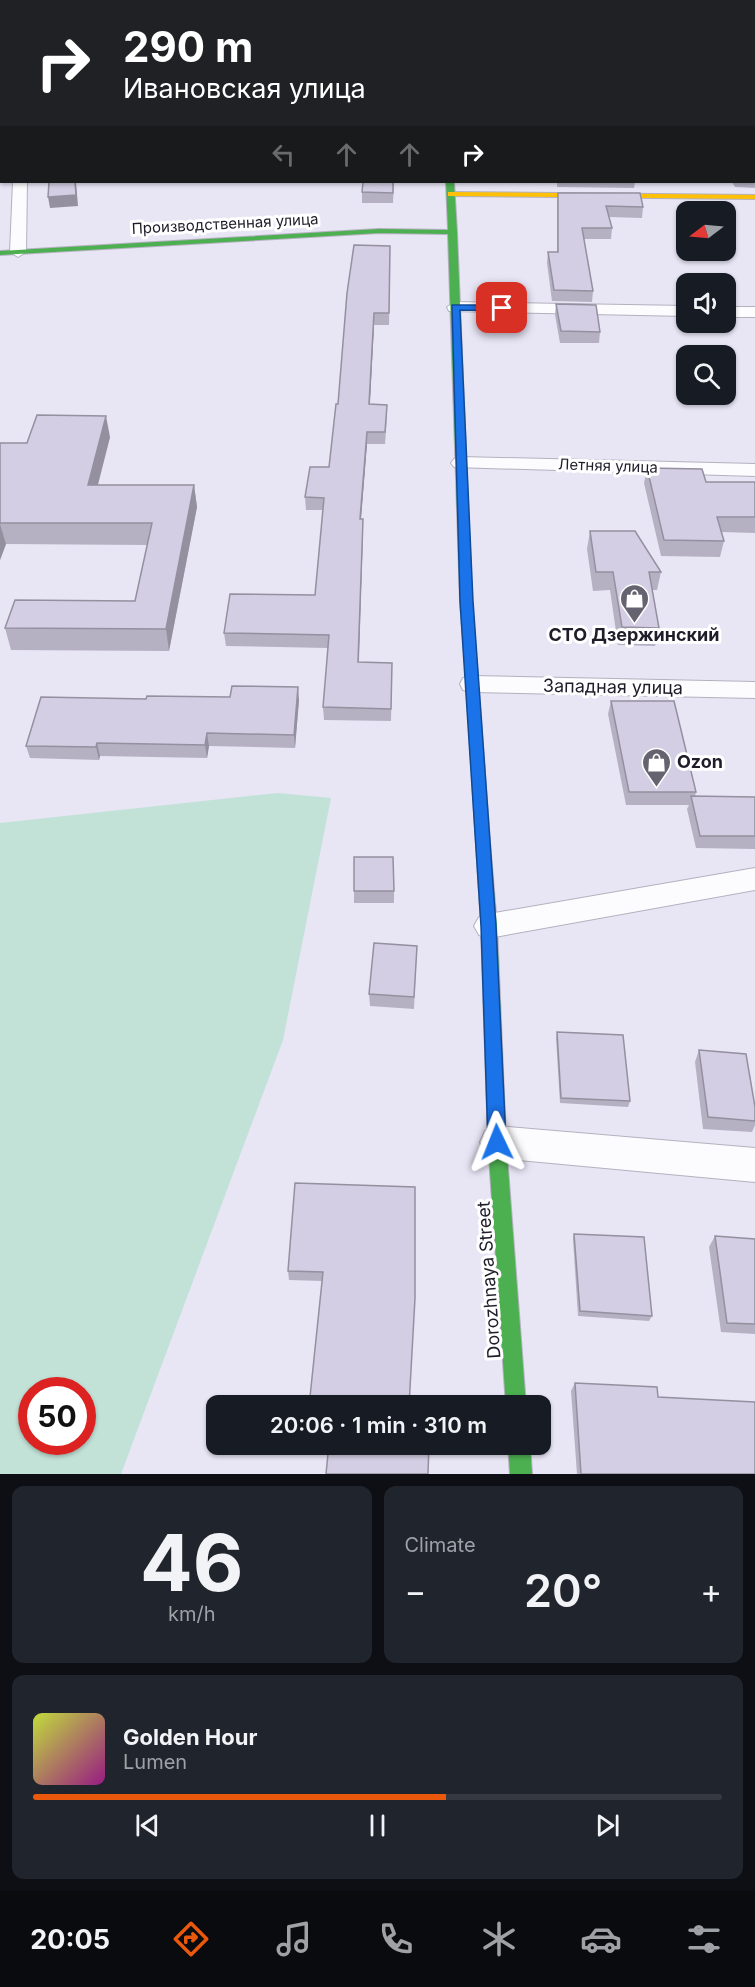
<!DOCTYPE html>
<meta charset="utf-8">
<style>
:root{--surface:#171b24;--page:#20242c;--text:#f1f3f6;--muted:#9ea1a6;--line:#363941;--accent:#ea580c}
body{margin:0;font-family:Inter,sans-serif;background:var(--page);color:var(--text);height:100vh;display:flex;flex-direction:column;font-size:22px;white-space:nowrap}
*{box-sizing:border-box;margin:0}
p{font-size:20px;color:var(--muted)}
.icon{flex:none;width:33px;height:33px;fill:none;stroke:currentColor;stroke-width:2;stroke-linecap:round;stroke-linejoin:round}
.map{position:relative;height:1474px;overflow:hidden}
.side{display:flex;flex-direction:column;gap:12px;padding:12px;background:#0d0f14;flex:1}
.side>*{flex:none}
.hud{position:absolute;left:0px;top:0px;width:756px;height:183px;box-shadow:0 2px 4px #0004;background:#202124;color:#fff;overflow:hidden}
.needle{width:39px;rotate:254deg}
.buttons{position:absolute;left:676px;top:201px;display:grid;gap:12px}
.buttons a{display:grid;place-items:center;width:60px;height:60px;border-radius:12px;background:var(--surface);box-shadow:0 2px 4px #0004;font-size:30px}
.speed{position:absolute;left:18px;top:1377px;display:flex;gap:12px;font-size:30px;font-weight:700;text-align:center}
.speed>*{display:grid;place-content:center;width:78px;height:78px;border-radius:50%;background:var(--surface);box-shadow:0 2px 4px #0004;line-height:1}
.speed .limit{border:9px solid #d22;background:#fff;color:#111}
.pin{position:absolute;display:grid;place-items:center;width:51px;height:51px;color:#fff;margin:-26px;border-radius:12px;box-shadow:0 3px 9px #0006}
.me{position:absolute;width:66px;margin:-33px;rotate:358deg;stroke-linejoin:round;filter:drop-shadow(0 0 4px #0008)}
.turn{display:flex;align-items:center;gap:21px;height:126px;padding:0 24px;font-size:27px}
.turn .icon{width:78px;height:78px;stroke-width:2.5}
.turn b{display:block;font-size:42px;line-height:51px}
.lanes{display:flex;align-items:center;height:57px;padding:0 24px;background:#0003;justify-content:center;gap:30px;direction:ltr}
.lanes .off{opacity:.35}
.big{font-size:45px;font-weight:600;line-height:1.1}
.side .widget{flex:1;display:flex;flex-direction:column;justify-content:center;gap:9px;min-width:0;padding:0 21px;border-radius:12px;background:var(--page)}
.side .dial{align-items:center;gap:0}
.dial b{font-size:78px;line-height:1}
.song{display:flex;align-items:center;gap:18px}
.cover{width:72px;height:72px;border-radius:9px;background:linear-gradient(135deg,hsl(70 70% 55%),hsl(310 70% 35%))}
.played{height:6px;border-radius:3px;background:linear-gradient(90deg,var(--accent) 60%,var(--line) 60%)}
.keys{display:flex;justify-content:space-around;direction:ltr}
.heat{display:flex;justify-content:space-between;align-items:center;font-size:33px;direction:ltr}
.side .tiles{flex:1;display:grid;gap:12px;grid-template-columns:1fr 1fr}
.widget:last-child{grid-column:span 2}
.trip{position:absolute;left:206px;top:1395px;width:345px;height:60px;border-radius:12px;background:var(--surface);box-shadow:0 2px 4px #0004;font-weight:600;line-height:60px;text-align:center}
.dock{display:flex;height:96px;justify-content:space-around;align-items:center;background:#090b0e;color:var(--muted)}
.dock .icon{width:42px;height:42px}
.dock .current{color:var(--accent)}
.dock b{font-size:27px;color:var(--text)}
.map>svg:first-child{display:block}
</style>
<div class="map">
<svg width="755" height="1474" viewBox="0 0 755 1474">
<rect width="100%" height="100%" fill="#e8e5f5"/>
<!-- green -->
<path fill="#c2e2d7" fill-rule="evenodd" d="M278,793L331,798L283,1040L121,1474H0V823ZM32,1390H82V1442H32Z"/>
<g fill="none" stroke-linecap="round" stroke-linejoin="round">
<defs>
<path id="street" d="M174,0H184L185,2H175Z
M347,0H379L346,2Z
M0,19H2V25H0Z
M754,30H755V36H754Z
M13,182H27L26,252L18,257L10,252Z
M455,302L687,306V316L449,311L447,307Z
M726,307H755V317H726Z
M461,457L755,464V476L454,467L451,463L454,459Z
M472,676L755,682V698L472,692L463,690L460,684L463,678Z
M755,868V890L489,938L479,935L474,926L479,917L489,914Z
M497,1126L755,1148V1182L497,1158L485,1153L480,1142L485,1131Z"/>
<path id="fast" d="M446,182H454L457,232L472,601L477,666L471,670L465,666L460,601L448,234L379,233L0,255V251L379,229L448,230Z
M483,837L488,839L490,843L497,926L506,1142L526,1406H506L488,1142L481,926L476,843L478,839Z
M508,1444H530L532,1474H510Z"/>
<path id="slow" d="M448,192L755,195V199L451,196H448Z"/>
<path id="jam" d="M437,0H443V2H437Z
M471,662L477,666L490,843L488,847H478L476,843L465,666Z"/>
</defs>
<!-- street casing -->
<use href="#street" stroke="#b4b1bf" stroke-width="2"/>
<!-- fast casing -->
<use href="#fast" stroke="#b4b1bf" stroke-width="2"/>
<!-- slow casing -->
<use href="#slow" stroke="#b4b1bf" stroke-width="2"/>
<!-- jam casing -->
<use href="#jam" stroke="#b4b1bf" stroke-width="2"/>
<!-- street -->
<use href="#street" fill="#fcfbfe" fill-rule="evenodd"/>
<!-- fast -->
<use href="#fast" fill="#4caf50" fill-rule="evenodd"/>
<!-- slow -->
<use href="#slow" fill="#ffc107" fill-rule="evenodd"/>
<!-- jam -->
<use href="#jam" fill="#c62828" fill-rule="evenodd"/>
</g>
<!-- wall -->
<path fill="#b5b1c3" d="M754,105L755,188L735,187L732,182H754Z
M394,182L393,203H362V192Z
M557,182H635L634,188L557,187Z
M558,193L643,207L642,218L609,217L612,228L611,239H584L593,291L592,302L552,301L547,263L548,252H557V203Z
M390,246L389,325H374L370,404L387,405V417L385,444H367L361,519H363V532L359,662L392,663L391,721L324,720L323,707L328,648L226,646L224,633L315,595L323,510H306L305,497L329,467L338,404Z
M556,304L600,332L599,343H560L555,315Z
M110,437L98,485H194L197,507L169,651L11,650L5,628L135,601L147,545L6,544L0,560V443H27Z
M647,468L706,482H755V533L721,532L724,541L720,557L661,556L644,483Z
M590,531L661,572L657,590H652L659,628L655,646L618,645L610,590L593,591L587,549Z
M146,699L299,700L295,748L209,746L207,758L100,756L99,760L30,758L26,746Z
M611,701L696,792L695,796L755,797V849L696,848L687,809L689,805H626L608,714Z
M354,857L394,891V903H354Z
M417,946L414,1009L370,1006L369,994Z
M557,1032L630,1101L628,1107L560,1103L556,1038Z
M699,1050L755,1107V1125L752,1132L703,1129L695,1062Z
M295,1183L409,1406L312,1405L310,1397L322,1281L289,1280L288,1271Z
M574,1234L652,1316L649,1321L578,1316L573,1239Z
M715,1236L755,1239V1334L721,1332L709,1247Z
M575,1383L658,1397L755,1474H577L571,1391Z"/>
<!-- shaded-wall -->
<path fill="#94909f" d="M75,182H76L78,206L50,208L48,197Z
M374,313V325L369,417V404Z
M106,416L110,437L92,507L88,485Z
M367,432V444L360,531V519Z
M194,485L197,507L169,651L166,629Z
M363,519V532L358,675V662Z
M0,524L6,544L0,560Z
M298,687L299,700L295,748L294,735Z
M207,733L209,746L207,758L205,745Z
M97,743L100,756L99,760L96,747Z"/>
<!-- building -->
<path fill="#d3cee3" stroke="#94909f" stroke-width="1.5" d="M20,0H49V2H20Z
M375,0H388V2H376Z
M561,0H592L593,2H561Z
M754,105L755,106V177H754Z
M49,182H75L76,195L48,197Z
M363,182H393V193L362,192Z
M558,193H640L643,207L606,206L612,228H582L593,291L554,290L548,252H558Z
M354,245L390,246L389,313H374L369,404L387,405L385,432H367L360,519H363L358,662L392,663L391,709L323,707L329,635L224,633L230,594L315,595L324,498L305,497L310,467H329L336,404H338L347,293Z
M556,304L596,305L600,332L561,331Z
M37,415L106,416L88,485H194L166,629L5,628L15,600L135,601L152,523H0V443H27Z
M647,468L702,469L706,482H755V517H717L724,541L664,540Z
M590,531H635L661,572H649L659,628L622,627L613,572H596Z
M232,686L298,687L294,735L207,733L205,745L97,743L96,747L26,746L41,697L146,699L147,696L230,697Z
M611,701H674L696,792H629Z
M691,796L755,797V836H700Z
M354,857H393L394,891H354Z
M374,943L417,946L414,997L369,994Z
M557,1032L623,1035L630,1101L561,1098Z
M699,1050L746,1054L755,1107V1121L708,1117Z
M295,1183L415,1187V1298L409,1406H332L333,1399L310,1397L323,1272L288,1271Z
M574,1234L644,1237L652,1316L580,1311Z
M715,1236L755,1239V1324L727,1323Z
M575,1383L657,1387L658,1397L755,1402V1474H581Z
M329,1444H429L428,1474H326Z"/>
<!-- route -->
<path fill="#1a73e8" stroke="#114b97" stroke-width="1.5" d="M452,305H502L506,308L502,311L460,310L473,601L496,926L506,1142L504,1148L497,1151L491,1148L488,1142L481,926L460,601Z"/>
<!-- icons -->
<defs>
<symbol id="shop-pin" viewBox="-11 -11 22 30"><path d="M0 17L-7.5 6A9.5 9.5 0 1 1 7.5 6Z" fill="#656370" stroke="#fff"/><path d="M-5-2.5h2.3a2.7 3.5 0 0 1 5.4 0H5L5.5 6h-11ZM-1.5-2.5h3a1.5 2.3 0 0 0-3 0Z" fill="#fff"/></symbol>
</defs>
<g fill-rule="evenodd">
<use href="#shop-pin" x="618" y="582" width="33" height="45"/>
<use href="#shop-pin" x="640" y="746" width="33" height="45"/>
</g>
<g text-anchor="middle" stroke-width="6" stroke-linejoin="round" paint-order="stroke">
<!-- far-street labels -->
<g font-size="15" fill="#1f1d29" stroke="#fff">
<text transform="translate(225 224) rotate(-3)" y="5">Производственная улица</text>
<text transform="translate(608 466) rotate(2)" y="5">Летняя улица</text>
</g>
<!-- poi labels -->
<g font-size="18" font-weight="bold" fill="#1f1d29" stroke="#fff">
<text x="634" y="641">СТО Дзержинский</text>
<text x="677" y="768" text-anchor="start">Ozon</text>
</g>
<!-- street labels -->
<g font-size="18" fill="#1f1d29" stroke="#fff">
<text transform="translate(613 687) rotate(1)" y="6">Западная улица</text>
<text transform="translate(489 1280) rotate(-94)" y="6">Dorozhnaya Street</text>
</g>
</g>
</svg>
<div class="buttons">
<a><svg class="needle" viewBox="-14 -14 28 28"><path d="M0-13l5 13h-10z" fill="#e53935"/><path d="M0 13l5-13h-10z" fill="#9ea1a6"/></svg></a>
<a><svg class="icon" aria-label="sound" viewBox="0 0 24 24"><path d="M4 9h4l5-4v14l-5-4H4zM17 9q2 3 0 6"/></svg></a>
<a><svg class="icon" aria-label="search" viewBox="0 0 24 24"><circle cx="10" cy="10" r="6"/><path d="M15 15l6 6"/></svg></a>
</div>
<div class="speed"><div class="limit">50</div></div>
<div class="pin" style="left:502px;top:308px;background:#d93025"><svg class="icon" aria-label="arrive" viewBox="0 0 24 24"><path d="M6 21V4h12l-3 4 3 4H6"/></svg></div>
<svg class="me" style="left:497px;top:1142px" viewBox="-20 -20 40 40"><path d="M0-17L14 15 0 8-14 15z" fill="#1a73e8" stroke="#fff" stroke-width="4"/></svg>
<div class="trip">20:06 · 1 min · 310 m</div>
<div class="hud">
<div class="turn"><svg class="icon" aria-label="right" viewBox="0 0 24 24"><path d="M7 20v-9h11M14 6l5 5-5 5"/></svg><div><b>290 m</b>Ивановская улица</div></div>
<div class="lanes"><svg class="icon off" aria-label="left" viewBox="0 0 24 24"><path d="M17 20v-9H6M10 6l-5 5 5 5"/></svg><svg class="icon off" aria-label="ahead" viewBox="0 0 24 24"><path d="M12 20V5M6 11l6-6 6 6"/></svg><svg class="icon off" aria-label="ahead" viewBox="0 0 24 24"><path d="M12 20V5M6 11l6-6 6 6"/></svg><svg class="icon" aria-label="right" viewBox="0 0 24 24"><path d="M7 20v-9h11M14 6l5 5-5 5"/></svg></div>
</div>
</div>
<section class="side">
<div class="tiles">
<div class="widget dial"><b>46</b><p>km/h</p></div>
<div class="widget"><p>Climate</p>
<div class="heat"><a>−</a><b class="big">20°</b><a>+</a></div>
</div>
<div class="widget">
<div class="song"><i class="cover"></i><div><b>Golden Hour</b><p>Lumen</p></div></div>
<div class="played"></div>
<div class="keys"><svg class="icon" aria-label="previous" viewBox="0 0 24 24"><path d="M18 5L8 12l10 7zM5 5v14"/></svg><svg class="icon" aria-label="pause" viewBox="0 0 24 24"><path d="M8 5v14M16 5v14"/></svg><svg class="icon" aria-label="next" viewBox="0 0 24 24"><path d="M6 5l10 7-10 7zM19 5v14"/></svg></div>
</div>
</div>
</section>
<nav class="dock">
<b>20:05</b>
<svg class="icon current" aria-label="directions" viewBox="0 0 24 24"><path d="M12 3l9 9-9 9-9-9zM9 14v-3h6M13 9l2 2-2 2"/></svg>
<svg class="icon" aria-label="music" viewBox="0 0 24 24"><path d="M9 18V5l10-2v13"/><circle cx="6" cy="18" r="3"/><circle cx="16" cy="16" r="3"/></svg>
<svg class="icon" aria-label="phone" viewBox="0 0 24 24"><path d="M5 4h4l2 5-3 2q2 4 5 5l2-3 5 2v4C11 20 4 13 5 4z"/></svg>
<svg class="icon" aria-label="climate" viewBox="0 0 24 24"><path d="M12 3v18M4 7l16 10M4 17L20 7"/></svg>
<svg class="icon" aria-label="car" viewBox="0 0 24 24"><path d="M5 17H2v-5l4-1 3-4h7l3 4 3 1v5h-3M9 17h6M6 11h13"/><circle cx="7" cy="17" r="2"/><circle cx="17" cy="17" r="2"/></svg>
<svg class="icon" aria-label="filters" viewBox="0 0 24 24"><path d="M4 7h16M4 17h16"/><circle cx="9" cy="7" r="2"/><circle cx="15" cy="17" r="2"/></svg>
</nav>
